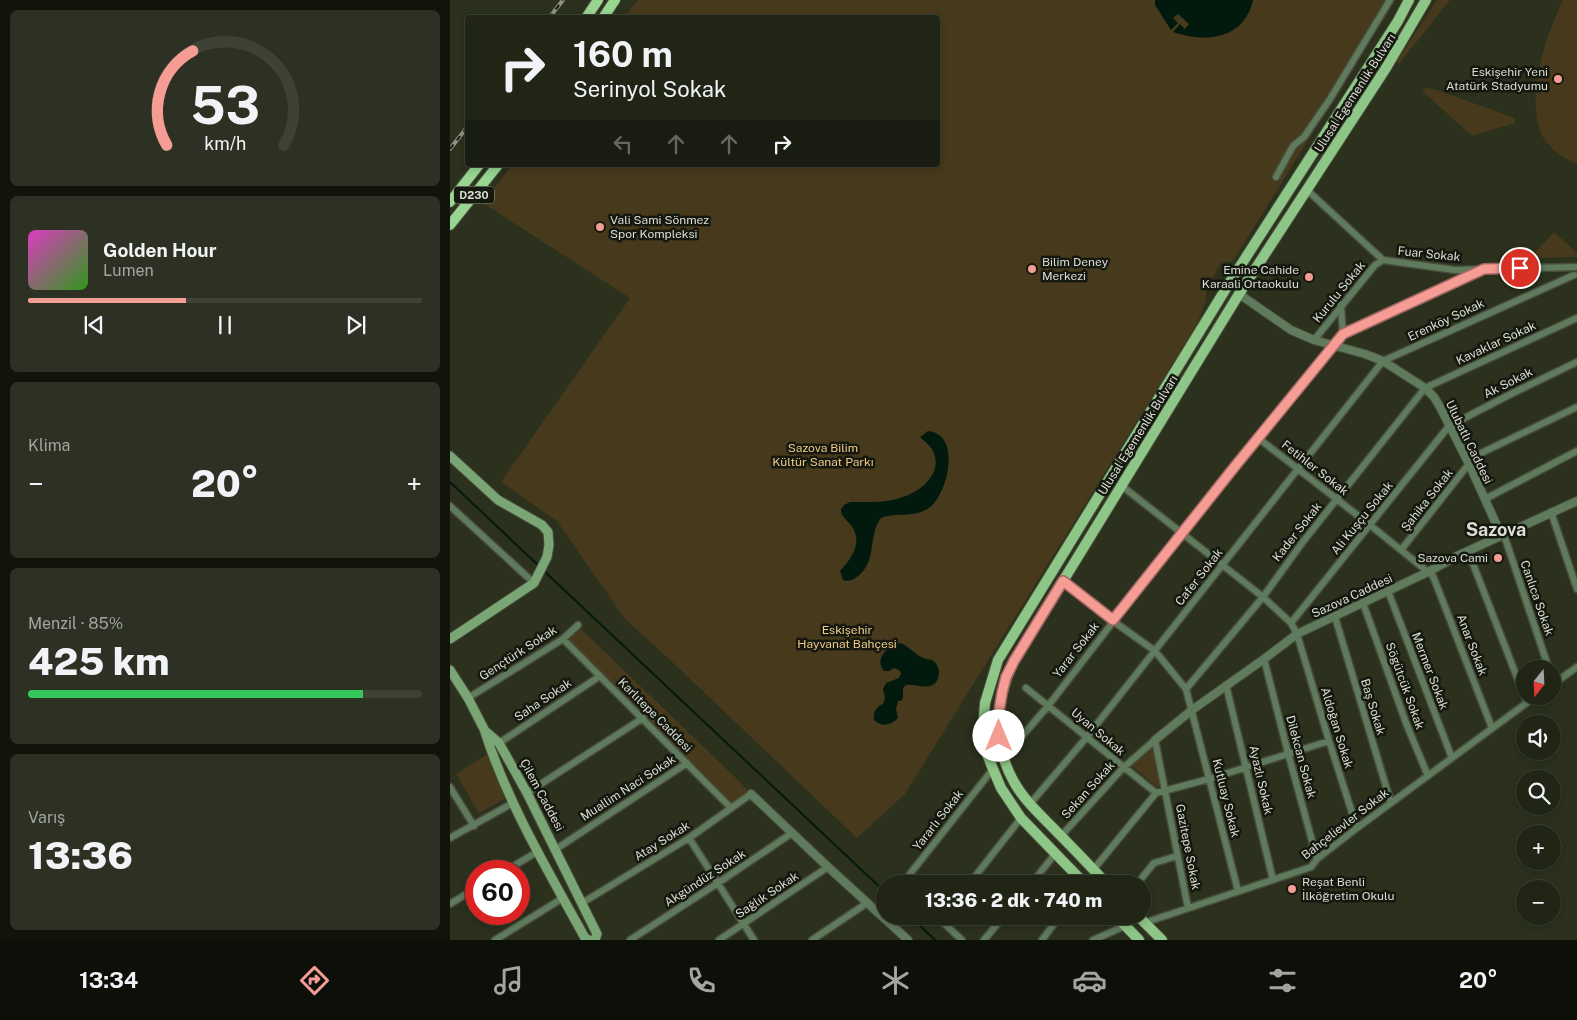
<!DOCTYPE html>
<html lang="tr">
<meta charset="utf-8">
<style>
:root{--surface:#202516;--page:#2d3123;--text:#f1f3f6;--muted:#a2a5a1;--line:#3d4235;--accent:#f59c95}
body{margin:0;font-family:"Public Sans",sans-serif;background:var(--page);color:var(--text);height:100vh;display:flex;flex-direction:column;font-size:19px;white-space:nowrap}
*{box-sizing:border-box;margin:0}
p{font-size:16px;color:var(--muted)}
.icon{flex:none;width:28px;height:28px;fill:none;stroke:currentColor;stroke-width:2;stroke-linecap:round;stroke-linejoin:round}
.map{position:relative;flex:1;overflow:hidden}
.panel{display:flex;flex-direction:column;gap:10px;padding:10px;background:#12140c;width:450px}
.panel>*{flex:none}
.top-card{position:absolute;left:15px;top:15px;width:475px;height:152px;border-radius:5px;box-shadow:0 2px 8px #0003,0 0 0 1px var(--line);background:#202516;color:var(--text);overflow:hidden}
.needle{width:32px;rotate:198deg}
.tools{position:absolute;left:1066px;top:660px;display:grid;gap:10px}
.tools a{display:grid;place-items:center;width:45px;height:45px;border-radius:50%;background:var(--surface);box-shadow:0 2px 8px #0003,0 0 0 1px var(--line);font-size:25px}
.speed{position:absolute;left:15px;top:860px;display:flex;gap:10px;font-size:25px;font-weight:700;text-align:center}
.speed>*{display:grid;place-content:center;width:65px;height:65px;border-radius:50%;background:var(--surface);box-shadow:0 2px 8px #0003,0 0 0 1px var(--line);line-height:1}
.speed .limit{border:8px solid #d22;background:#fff;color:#111}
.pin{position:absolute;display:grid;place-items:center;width:42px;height:42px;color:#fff;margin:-21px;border:2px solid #fff;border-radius:50%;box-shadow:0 1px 5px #0007}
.me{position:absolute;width:55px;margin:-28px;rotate:0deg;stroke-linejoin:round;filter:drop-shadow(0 0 4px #0008)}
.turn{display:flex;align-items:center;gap:18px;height:105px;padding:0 25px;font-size:22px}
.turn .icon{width:65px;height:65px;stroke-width:2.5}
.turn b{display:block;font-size:35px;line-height:42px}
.lanes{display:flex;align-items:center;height:48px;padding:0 25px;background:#0003;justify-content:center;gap:25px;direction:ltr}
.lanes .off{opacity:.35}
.big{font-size:38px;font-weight:800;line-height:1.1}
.panel .widget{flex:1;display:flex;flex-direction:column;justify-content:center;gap:8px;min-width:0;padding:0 18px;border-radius:8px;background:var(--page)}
.panel .dial{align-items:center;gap:0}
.dial svg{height:130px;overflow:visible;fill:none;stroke:var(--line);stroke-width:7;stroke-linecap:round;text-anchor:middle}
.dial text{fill:var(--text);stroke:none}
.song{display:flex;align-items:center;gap:15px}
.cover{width:60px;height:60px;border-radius:8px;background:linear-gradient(135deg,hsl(310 70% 55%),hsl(110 70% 35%))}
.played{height:5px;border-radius:2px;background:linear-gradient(90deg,var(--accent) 40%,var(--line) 40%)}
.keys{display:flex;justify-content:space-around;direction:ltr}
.heat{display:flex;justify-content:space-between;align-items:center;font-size:28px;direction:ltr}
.charge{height:8px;border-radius:4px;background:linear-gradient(90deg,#34c759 85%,var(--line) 0)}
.trip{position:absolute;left:426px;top:875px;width:275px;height:50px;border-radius:25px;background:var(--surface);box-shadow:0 2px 8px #0003,0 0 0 1px var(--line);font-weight:800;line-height:50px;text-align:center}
.menu{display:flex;height:80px;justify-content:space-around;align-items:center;background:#0d0f09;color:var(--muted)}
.menu .icon{width:35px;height:35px}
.menu .active{color:var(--accent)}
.menu b{font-size:22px;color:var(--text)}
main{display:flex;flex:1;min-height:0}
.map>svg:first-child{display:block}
</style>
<main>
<section class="panel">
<div class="widget dial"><svg viewBox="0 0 100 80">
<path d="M14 69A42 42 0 1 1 86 69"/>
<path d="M14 69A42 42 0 0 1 30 11" stroke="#f59c95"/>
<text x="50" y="56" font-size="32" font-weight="700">53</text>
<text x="50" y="72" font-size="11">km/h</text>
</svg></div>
<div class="widget">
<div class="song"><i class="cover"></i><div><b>Golden Hour</b><p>Lumen</p></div></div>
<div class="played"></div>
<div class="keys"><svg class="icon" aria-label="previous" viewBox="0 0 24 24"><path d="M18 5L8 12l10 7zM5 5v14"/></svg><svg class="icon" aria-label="pause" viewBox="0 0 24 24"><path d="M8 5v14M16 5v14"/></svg><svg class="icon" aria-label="next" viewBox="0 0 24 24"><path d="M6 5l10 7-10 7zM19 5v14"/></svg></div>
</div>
<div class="widget"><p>Klima</p>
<div class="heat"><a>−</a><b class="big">20°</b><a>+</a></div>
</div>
<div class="widget"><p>Menzil · 85%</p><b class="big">425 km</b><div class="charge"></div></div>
<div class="widget"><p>Varış</p><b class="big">13:36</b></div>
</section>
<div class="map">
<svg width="1127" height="940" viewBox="0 0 1127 940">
<rect width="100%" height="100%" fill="#2b311d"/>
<!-- green -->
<path fill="#47391c" d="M188,0H945L783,261L771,263L756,290V301L746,326L455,794L407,838L216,656L175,619L107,521L51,482L180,298L33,203L62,165H488V18L174,17Z
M987,0H1000L949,64L946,62Z
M1113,0H1127V164C1112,158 1093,144 1089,128C1078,90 1096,35 1113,0Z
M975,88L984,89L1065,118V123L1024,135L1020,134L972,91Z
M1104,232L1127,253V257L1080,258Z
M129,627L289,781L299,792L281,805L117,639Z
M702,748L710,785L707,787L682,766Z
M38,754L58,797L29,813L6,774Z"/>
<!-- water -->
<path fill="#02190e" d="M705,0H803C794,40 755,43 723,32L730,24L735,29L739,24L728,14L723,18L728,23L721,30L705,5Z
M478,431C512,434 498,494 479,508C465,518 446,512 431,518C417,537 428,560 408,576C403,580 399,582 393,580L390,571C403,557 415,539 398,522C394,517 391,516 391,509L394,505L400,502C416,502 435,503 450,498C469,493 494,474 483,451C480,445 474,441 470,437Z
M451,643C459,647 464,653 471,657C475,659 479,659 482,660C492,666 491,683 480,686C472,688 464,684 456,685L453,688V698L451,701H448L446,709L448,718C440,726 432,727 424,720C423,712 426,707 433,704L435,698L433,689L436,683L449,678L451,673L449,670L444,668L439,671H434C423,659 439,645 451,643Z"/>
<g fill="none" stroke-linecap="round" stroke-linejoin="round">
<!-- stream -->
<path stroke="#02190e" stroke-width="2" d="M0,482L90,567
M93,570L435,892
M460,916L485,940"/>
<defs>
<path id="minor" d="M826,177L843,146L854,137L880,99L940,0
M857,190L933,260L1005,270L1127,267
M891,305L893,335
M864,340L925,265L933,260
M808,438L920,525L983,576L1042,728
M672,486L813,597L841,623L847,634L879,741L907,828
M1035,499L1127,451
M0,506L84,583
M1101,512L1127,589
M1054,535L1099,669
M951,550L1025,456L1127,407
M1018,551L1077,703
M613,581L663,621L705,651L736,689L788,891
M938,591L1002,758
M913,603L956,723L978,776
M885,617L941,803
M841,623L999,426L1063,393L1127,362
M113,639L281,808
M814,659L838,753L867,859
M776,685L823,880
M1102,685L1127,667
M576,688L706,793
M736,689L813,597L852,543L975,388L1127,318
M18,698L113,639L128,625
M705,740L738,908
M49,743L150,676
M554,757L598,706L731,534L893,335L1034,269
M0,787L24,826
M77,793L193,718
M580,804L636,738L933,361L1124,275
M611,836L673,768L705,740
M0,838L63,803
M239,838L304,940
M106,849L237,763
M643,870L706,793L759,779L879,741
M55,871L87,852
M452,884L543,769
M519,884L571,818
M581,884L605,854
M687,884L704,863L727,856
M132,903L239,838L301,794
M0,904L26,888
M486,916L512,940
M694,923L861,867L867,859L907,828L1086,696
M45,940L113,898
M180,940L268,883L342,833
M269,940L378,867
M362,940L417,903
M534,940L554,916
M592,940L610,916
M643,940L675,926"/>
<path id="tertiary" d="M789,294L841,330L864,340L915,354L933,361L975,388L984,397L990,407L1019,464L1048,528L1054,535
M705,740L742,710L814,659L847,634L978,572L1007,556L1127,501
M301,794L378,867L458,940"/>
<path id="secondary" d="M0,456L48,500L92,525L98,532L99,545L97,557L84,583L0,639
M0,670L18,698L35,731L49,743L77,793L147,934L145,940
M35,732C58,804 98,871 135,938L139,940"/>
<path id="primary" d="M635,884L571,818L551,788L543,769L537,754L533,728L535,703L548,660L780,282L948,21L959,0
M657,884C641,867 625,850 609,834C594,818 575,802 564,782C542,743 545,699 564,661L789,294L936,68L976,0
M666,916L689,940
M688,916L712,940"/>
<path id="trunk" d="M136,18L148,0
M153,18L165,0
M0,202L29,165
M0,225L48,165"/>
</defs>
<!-- minor casing -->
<use href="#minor" stroke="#474d3a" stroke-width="9"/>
<!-- tertiary casing -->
<use href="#tertiary" stroke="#474d3a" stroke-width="10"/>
<!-- secondary casing -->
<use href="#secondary" stroke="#474d3a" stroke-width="11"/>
<!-- primary casing -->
<use href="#primary" stroke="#474d3a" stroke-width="12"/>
<!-- trunk casing -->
<use href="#trunk" stroke="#474d3a" stroke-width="12"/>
<!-- minor -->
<use href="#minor" stroke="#5f7a5c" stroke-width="6"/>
<!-- tertiary -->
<use href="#tertiary" stroke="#5f7a5c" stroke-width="8"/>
<!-- secondary -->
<use href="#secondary" stroke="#7aa574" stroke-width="9"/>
<!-- primary -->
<use href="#primary" stroke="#8ec687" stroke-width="10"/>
<!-- trunk -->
<use href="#trunk" stroke="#97d590" stroke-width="10"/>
<defs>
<path id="rail" d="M99,18L113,0
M0,149L18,126"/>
</defs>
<!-- rail casing -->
<use href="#rail" stroke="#8d9282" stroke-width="4"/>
<!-- rail -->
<use href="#rail" stroke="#15180f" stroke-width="2" stroke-dasharray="5.5" stroke-linecap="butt"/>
</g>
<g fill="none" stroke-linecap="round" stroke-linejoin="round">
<defs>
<path id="route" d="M549,736L548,718L552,693L556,677L564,661L613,581L663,620L786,465L893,334L1034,269L1070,268"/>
</defs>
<!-- route casing -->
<use href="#route" stroke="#9f6561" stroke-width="12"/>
<!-- route -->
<use href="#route" stroke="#f59c95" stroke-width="9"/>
</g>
<!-- markers -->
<g fill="#f59c95" stroke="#15180f" stroke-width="2">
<circle cx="1108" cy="79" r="5"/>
<circle cx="150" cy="227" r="5"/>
<circle cx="582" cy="269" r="5"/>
<circle cx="859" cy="277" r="5"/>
<circle cx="1048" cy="558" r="5"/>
<circle cx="842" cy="889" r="5"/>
</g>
<g text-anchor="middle" stroke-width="5" stroke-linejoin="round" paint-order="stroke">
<!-- shield labels -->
<rect fill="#15180f" stroke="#9fa398" stroke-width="1" x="4" y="186.5" width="40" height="17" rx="4"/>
<g font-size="11" font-weight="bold" fill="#daded2">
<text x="24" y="199">D230</text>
</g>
<!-- poi labels -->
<g font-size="12" fill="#daded2" stroke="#15180f" text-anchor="end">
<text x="1098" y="76">Eskişehir Yeni<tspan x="1098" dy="14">Atatürk Stadyumu</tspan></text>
<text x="160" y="224" text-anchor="start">Vali Sami Sönmez<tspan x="160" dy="14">Spor Kompleksi</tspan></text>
<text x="592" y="266" text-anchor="start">Bilim Deney<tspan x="592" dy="14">Merkezi</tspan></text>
<text x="849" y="274">Emine Cahide<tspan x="849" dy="14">Karaali Ortaokulu</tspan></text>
<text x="1038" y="562">Sazova Cami</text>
<text x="852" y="886" text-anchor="start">Reşat Benli<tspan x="852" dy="14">İlköğretim Okulu</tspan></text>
</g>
<!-- street labels -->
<g font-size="12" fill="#daded2" stroke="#15180f">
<text transform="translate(905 93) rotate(-57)" y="4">Ulusal Egemenlik Bulvarı</text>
<text transform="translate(979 254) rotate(6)" y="4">Fuar Sokak</text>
<text transform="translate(889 292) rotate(-51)" y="4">Kurulu Sokak</text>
<text transform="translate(996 320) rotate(-25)" y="4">Erenköy Sokak</text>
<text transform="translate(1046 343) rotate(-25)" y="4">Kavaklar Sokak</text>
<text transform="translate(1058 383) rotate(-27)" y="4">Ak Sokak</text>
<text transform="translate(688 435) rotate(-58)" y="4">Ulusal Egemenlik Bulvarı</text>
<text transform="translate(1019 442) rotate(64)" y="4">Ulubatlı Caddesi</text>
<text transform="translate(865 468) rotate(38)" y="4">Fetihler Sokak</text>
<text transform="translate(977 500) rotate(-52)" y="4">Şahika Sokak</text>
<text transform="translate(912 518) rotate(-51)" y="4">Ali Kuşçu Sokak</text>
<text transform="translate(847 532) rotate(-52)" y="4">Kader Sokak</text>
<text transform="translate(749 577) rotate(-52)" y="4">Cafer Sokak</text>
<text transform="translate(902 596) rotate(-25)" y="4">Sazova Caddesi</text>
<text transform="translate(1087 598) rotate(71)" y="4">Canlıca Sokak</text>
<text transform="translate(1022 645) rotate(69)" y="4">Anar Sokak</text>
<text transform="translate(626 650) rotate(-52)" y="4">Yarar Sokak</text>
<text transform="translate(68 653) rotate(-33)" y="4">Gençtürk Sokak</text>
<text transform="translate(980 671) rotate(69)" y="4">Mermer Sokak</text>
<text transform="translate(955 686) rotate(70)" y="4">Sögütcük Sokak</text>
<text transform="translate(93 700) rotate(-34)" y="4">Saha Sokak</text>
<text transform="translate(923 707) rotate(73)" y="4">Baş Sokak</text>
<text transform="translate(205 715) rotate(45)" y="4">Karlıtepe Caddesi</text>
<text transform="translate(887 728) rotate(73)" y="4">Aldoğan Sokak</text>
<text transform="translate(648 732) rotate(40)" y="4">Uyan Sokak</text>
<text transform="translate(851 757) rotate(75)" y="4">Dilekcan Sokak</text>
<text transform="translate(811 780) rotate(77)" y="4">Ayazlı Sokak</text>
<text transform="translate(178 788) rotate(-33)" y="4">Muallim Naci Sokak</text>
<text transform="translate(638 790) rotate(-48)" y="4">Sekan Sokak</text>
<text transform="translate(92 795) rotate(62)" y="4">Çilem Caddesi</text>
<text transform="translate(776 798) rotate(76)" y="4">Kutluay Sokak</text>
<text transform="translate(488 820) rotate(-52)" y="4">Yararlı Sokak</text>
<text transform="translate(895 824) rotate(-38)" y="4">Bahçelievler Sokak</text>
<text transform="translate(212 841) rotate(-32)" y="4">Atay Sokak</text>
<text transform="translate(738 847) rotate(79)" y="4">Gazitepe Sokak</text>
<text transform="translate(255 878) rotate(-33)" y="4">Akgündüz Sokak</text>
<text transform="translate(317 895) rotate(-34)" y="4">Sağlık Sokak</text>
</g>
<!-- park labels -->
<g font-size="12" fill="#eeca87" stroke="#15180f">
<text x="373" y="452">Sazova Bilim<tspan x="373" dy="14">Kültür Sanat Parkı</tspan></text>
<text x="397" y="634">Eskişehir<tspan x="397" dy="14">Hayvanat Bahçesi</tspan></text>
</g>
<!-- district labels -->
<g font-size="18" font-weight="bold" fill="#daded2" stroke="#15180f">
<text x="1046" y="536">Sazova</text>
</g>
</g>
</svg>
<div class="tools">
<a><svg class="needle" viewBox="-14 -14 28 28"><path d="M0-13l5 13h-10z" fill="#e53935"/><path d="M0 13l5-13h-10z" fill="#a2a5a1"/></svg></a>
<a><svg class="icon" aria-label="sound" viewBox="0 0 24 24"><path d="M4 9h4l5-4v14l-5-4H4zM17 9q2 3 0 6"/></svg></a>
<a><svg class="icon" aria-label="search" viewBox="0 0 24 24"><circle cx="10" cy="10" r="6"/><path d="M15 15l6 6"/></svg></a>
<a>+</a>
<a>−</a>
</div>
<div class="speed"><div class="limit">60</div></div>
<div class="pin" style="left:1070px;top:268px;background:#d93025"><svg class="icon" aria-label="arrive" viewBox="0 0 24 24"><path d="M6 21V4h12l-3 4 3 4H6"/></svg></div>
<svg class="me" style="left:549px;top:736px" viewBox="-20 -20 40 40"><circle r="19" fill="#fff"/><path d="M0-13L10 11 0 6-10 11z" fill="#f59c95"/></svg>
<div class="trip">13:36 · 2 dk · 740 m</div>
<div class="top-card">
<div class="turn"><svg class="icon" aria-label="right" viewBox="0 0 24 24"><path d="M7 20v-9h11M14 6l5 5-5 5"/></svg><div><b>160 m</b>Serinyol Sokak</div></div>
<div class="lanes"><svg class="icon off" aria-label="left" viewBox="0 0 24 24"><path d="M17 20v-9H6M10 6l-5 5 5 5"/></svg><svg class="icon off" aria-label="ahead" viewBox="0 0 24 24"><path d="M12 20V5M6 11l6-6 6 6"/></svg><svg class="icon off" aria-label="ahead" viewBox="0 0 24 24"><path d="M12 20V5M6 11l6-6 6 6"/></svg><svg class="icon" aria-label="right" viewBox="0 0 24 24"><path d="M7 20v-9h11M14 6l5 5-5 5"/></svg></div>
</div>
</div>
</main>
<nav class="menu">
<b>13:34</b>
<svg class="icon active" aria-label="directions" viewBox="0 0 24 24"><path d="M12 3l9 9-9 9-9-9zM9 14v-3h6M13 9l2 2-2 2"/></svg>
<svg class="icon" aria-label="music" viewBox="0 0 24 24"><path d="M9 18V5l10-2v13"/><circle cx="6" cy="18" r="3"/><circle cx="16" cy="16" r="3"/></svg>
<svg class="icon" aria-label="phone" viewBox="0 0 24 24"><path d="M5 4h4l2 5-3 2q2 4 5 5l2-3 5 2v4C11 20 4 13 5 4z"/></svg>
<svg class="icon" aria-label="climate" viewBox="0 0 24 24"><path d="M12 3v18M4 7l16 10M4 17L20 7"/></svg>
<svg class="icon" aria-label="car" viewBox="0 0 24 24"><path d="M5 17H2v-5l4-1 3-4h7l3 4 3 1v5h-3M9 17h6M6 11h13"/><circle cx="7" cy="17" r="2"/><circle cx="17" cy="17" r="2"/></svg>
<svg class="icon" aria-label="filters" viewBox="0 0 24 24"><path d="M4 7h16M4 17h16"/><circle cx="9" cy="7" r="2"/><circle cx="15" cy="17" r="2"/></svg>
<b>20°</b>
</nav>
